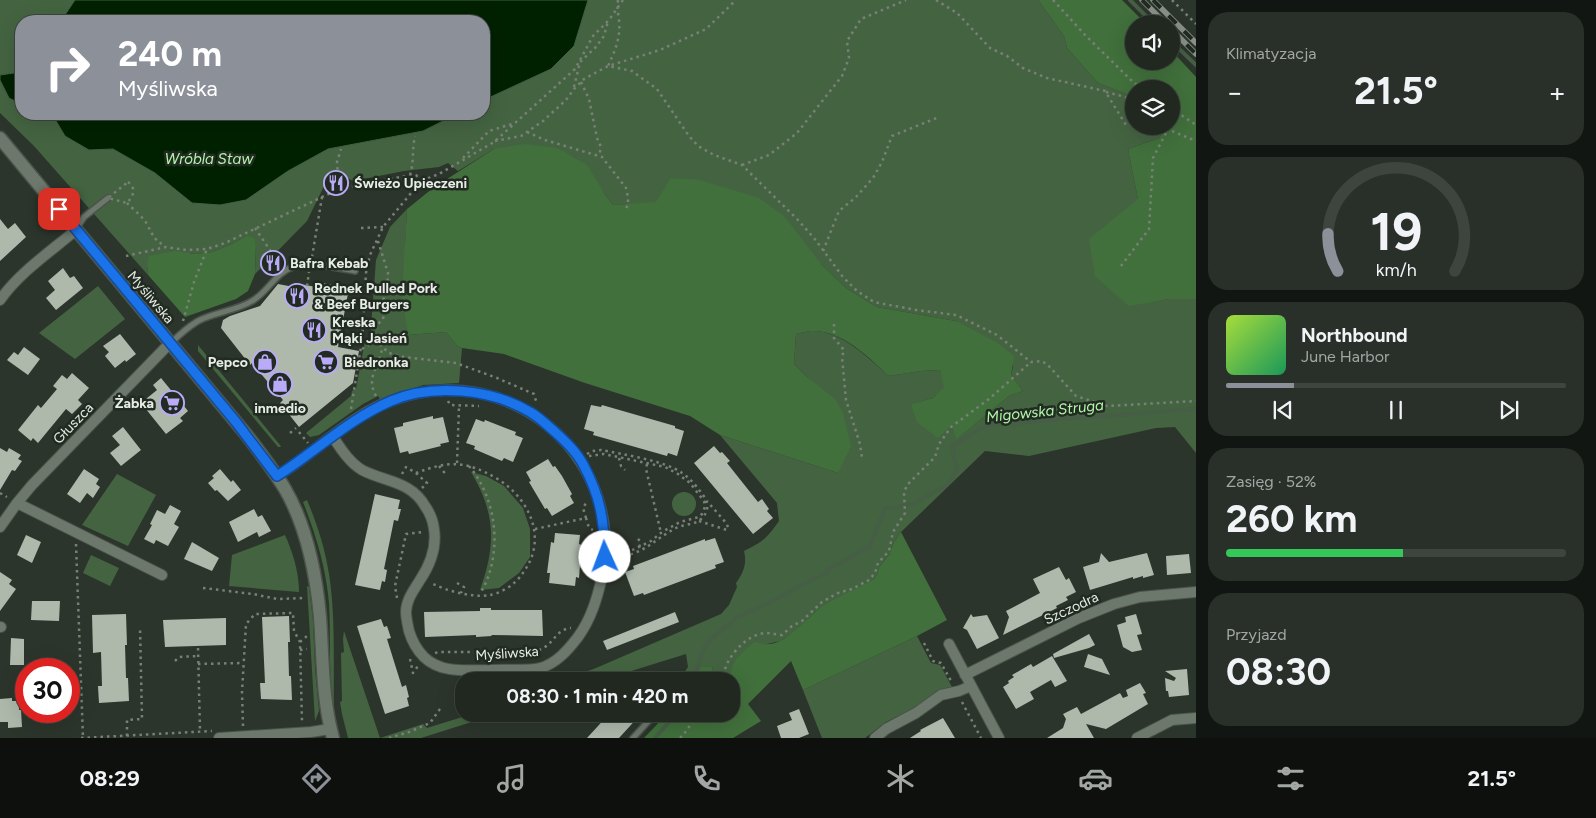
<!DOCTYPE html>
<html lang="pl">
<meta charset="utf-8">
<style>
:root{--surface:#212820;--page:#293029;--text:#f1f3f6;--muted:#a2a6a5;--line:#3e443e;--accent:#8c9099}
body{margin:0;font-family:Figtree,sans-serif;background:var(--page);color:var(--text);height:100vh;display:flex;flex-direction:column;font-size:19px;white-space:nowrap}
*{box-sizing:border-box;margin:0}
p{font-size:16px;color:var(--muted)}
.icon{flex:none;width:28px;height:28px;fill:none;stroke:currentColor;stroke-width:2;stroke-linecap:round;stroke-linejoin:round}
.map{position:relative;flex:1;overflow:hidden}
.details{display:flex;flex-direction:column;gap:12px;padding:12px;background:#121612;width:400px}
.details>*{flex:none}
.top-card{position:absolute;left:15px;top:15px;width:475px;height:105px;border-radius:20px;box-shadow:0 5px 20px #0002,0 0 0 1px var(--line);background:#8c9099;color:#fff;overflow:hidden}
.controls{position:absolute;left:1125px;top:15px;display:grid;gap:10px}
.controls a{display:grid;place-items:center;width:55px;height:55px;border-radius:50%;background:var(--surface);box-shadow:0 5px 20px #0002,0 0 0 1px var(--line);font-size:25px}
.speed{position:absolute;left:15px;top:658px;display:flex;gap:10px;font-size:25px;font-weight:700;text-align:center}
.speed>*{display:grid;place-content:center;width:65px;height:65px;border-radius:50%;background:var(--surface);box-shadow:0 5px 20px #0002,0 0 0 1px var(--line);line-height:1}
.speed .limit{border:8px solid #d22;background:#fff;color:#111}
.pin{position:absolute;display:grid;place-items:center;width:42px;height:42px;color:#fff;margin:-21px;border-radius:10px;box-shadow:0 2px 8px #0006}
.me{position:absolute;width:55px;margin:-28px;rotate:358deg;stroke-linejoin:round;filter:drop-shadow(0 0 4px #0008)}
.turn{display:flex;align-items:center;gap:18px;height:105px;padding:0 20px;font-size:22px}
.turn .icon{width:65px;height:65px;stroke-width:2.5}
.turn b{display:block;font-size:35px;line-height:42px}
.big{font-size:38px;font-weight:700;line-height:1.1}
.details .card{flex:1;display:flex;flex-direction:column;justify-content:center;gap:8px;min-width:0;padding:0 18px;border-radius:20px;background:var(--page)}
.details .dial{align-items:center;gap:0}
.dial svg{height:130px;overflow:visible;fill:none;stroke:var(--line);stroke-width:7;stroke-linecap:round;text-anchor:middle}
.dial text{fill:var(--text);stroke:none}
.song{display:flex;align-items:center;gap:15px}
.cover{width:60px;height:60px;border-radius:8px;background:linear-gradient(135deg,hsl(80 70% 55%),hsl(150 70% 35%))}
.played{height:5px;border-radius:2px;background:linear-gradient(90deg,var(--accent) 20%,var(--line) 20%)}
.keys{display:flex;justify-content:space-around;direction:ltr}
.heat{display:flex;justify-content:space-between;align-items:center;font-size:28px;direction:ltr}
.charge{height:8px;border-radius:4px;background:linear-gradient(90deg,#34c759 52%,var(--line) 0)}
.trip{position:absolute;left:455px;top:672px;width:285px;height:50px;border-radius:20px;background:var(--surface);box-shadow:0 5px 20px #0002,0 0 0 1px var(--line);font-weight:700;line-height:50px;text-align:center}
.tabs{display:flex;height:80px;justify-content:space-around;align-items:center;background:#0d100d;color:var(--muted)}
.tabs .icon{width:35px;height:35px}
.tabs .current{color:var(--accent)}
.tabs b{font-size:22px;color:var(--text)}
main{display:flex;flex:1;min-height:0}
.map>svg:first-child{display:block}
</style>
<main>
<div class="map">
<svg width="1196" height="738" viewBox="0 0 1196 738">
<rect width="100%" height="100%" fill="#2c352b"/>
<!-- green -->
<path fill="#446441" d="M0,0H75L61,21H21V58L14,73L0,75Z
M588,0H1038L1064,36L1067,48L1098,83L1134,97V126H1166L1159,138L1128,149L1138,199L1128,305L1169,299H1196V453L1175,427L1156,428L1029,456L985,451L901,532L894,542L889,555L879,567L877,575L874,579L815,612L792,634L780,641L763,645L735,662C730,678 730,681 713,681L714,676L712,667H700L698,671L692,675L690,681H684V673L688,667L686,654L599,681H560L596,668L721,614L729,605L737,587L736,583C744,572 747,563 744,551C763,542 767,538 779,521L777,503L720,435L838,473L808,378L794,364L796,334C801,333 807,331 812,331C841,330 868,358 889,376L921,371L940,370L945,387L933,398L912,404L951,425L958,438L1009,396L1023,391L1011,375L1013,366L956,321L877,307L846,288L821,264L656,203L613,205L604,193L494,149L458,171L448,163L439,167L404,171L353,181L344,176L326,182L307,221L255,274L256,243L246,236L232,244L212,252L196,254L189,253L147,265L148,275L34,146L0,113V80L9,98L21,104V114H52L65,136L89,150L113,149L155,173L192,202L288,171L328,149L423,131L457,114H484V100L574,46Z
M407,209L405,250L408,335L446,332L457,346L462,348L459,383L423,385L380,399L378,396L363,404L319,435L310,437L306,433L351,396L352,391L356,389L365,341L370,340L376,260L390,227Z
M98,286L125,319L75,359L39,333Z
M198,345L280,445L281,447H278L198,351Z
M471,472L486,476L504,486L523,508L530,529V557L519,573L499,588L480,590C496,545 496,514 471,472Z
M117,474L156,495L128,546L82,525Z
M672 504a12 12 0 1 1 24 0a12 12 0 1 1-24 0Z
M307,500C317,524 325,548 329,574C336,619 333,666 334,712C328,676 331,640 329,603C326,568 316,535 303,502Z
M285,535C293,553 299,572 299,592L229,586L232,555Z
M91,555L119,568L110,586L83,573Z
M307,586L309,587L313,620L315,669L319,711L315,721Z
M344,631L380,738L423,724L427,728L472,714H497L421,738H348L342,714L340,702L342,701L341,653L344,652L343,639Z
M917,636L931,663L940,665L952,687L946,688L937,691L915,708L886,722L865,738H822L803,690Z"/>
<!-- forest -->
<path fill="#41703c" d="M1038,0H1122L1146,24H1134V61H1171V50L1196,77V299H1169L1129,306L1095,276L1089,239L1138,199L1128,149L1159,138L1166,126H1171V89H1134V97L1098,83L1067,48L1064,36Z
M525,144L557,148L587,165L604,193L613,205L656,202L671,178L699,180L759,198L784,216L821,264L846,288L877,307L956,321L996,342L1014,356L1011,375L1023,391L1009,396L957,439L951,425L938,438L917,422L911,404L933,398L944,387L940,370L921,371L889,376C868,357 842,330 812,331C807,331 801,333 796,334L794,364L808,378L835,399L843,413L851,446L838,473L720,435L690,416L585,383L504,354L462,348L457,346L446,332L408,335L402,296L407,209L433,188L494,149Z
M246,236L254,238L256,244L255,274L248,291L236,299L185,317L148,275L147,265L149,256L175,251L196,254L212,252L232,244Z
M901,532L947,620L917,636L803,690L791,661L748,704L761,721L733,738H644L667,714H731V681H724C732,674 730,672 734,663C739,655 748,647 755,642C779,652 798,627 814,613C818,609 824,606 830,602C844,594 860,587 874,579L877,575L879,567L889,555L894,542Z
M700,667H712L714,676L713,681H690L692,675L698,671Z"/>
<!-- water -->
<path fill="#002100" stroke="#455e45" d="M75,0H588L574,46L551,69L484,100V21H61Z
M21,58V104L9,98L0,80V75L14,73Z
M52,114H457L423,131L328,149L288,171L246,200L220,205L192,203L155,173L113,149L89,150L65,136Z"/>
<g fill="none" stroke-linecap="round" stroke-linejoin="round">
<!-- stream -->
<path stroke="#455e45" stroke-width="4" d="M1130,0L1154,24
M1171,41L1196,65
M694,681L702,652L708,642L736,618L768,603L821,575L828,573L827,570L870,546L885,509L911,505L947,485L957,470L952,447L973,433L988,425L1196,409
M655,738L676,714"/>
</g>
<!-- building -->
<path fill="#aeb9ac" d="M0,219L8,229L15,223L26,237L0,261Z
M63,268L70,278L74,276L83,288L56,310L46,298L55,290L48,281Z
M295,283L321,288L322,283L349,288L338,347L359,351L353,383L299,427L280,403L283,400L252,363L250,365L221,328L223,320L230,316L260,306L278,284L294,287Z
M120,334L136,354L126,362L125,360L115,368L105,356L109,352L103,346Z
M24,347L40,359L28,375L7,360L14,352L18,355Z
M72,373L89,388L78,400L82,404L72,414L66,409L38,443L33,438L31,441L18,430L38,405L41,408L57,389L53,386L62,375L67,379Z
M161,378L188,411L180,418L183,421L166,434L141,403L157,390L153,385Z
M591,405L601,407L602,405L675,426V428L684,431L677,456L668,453L667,456L593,435L594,432L584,429Z
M433,416V419L443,417L449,442L440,444L441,446L409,454L408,451L400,453L394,428L403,426V423Z
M476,419L484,422L485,420L516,432L515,435L523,438L513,462L504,458L502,461L474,449L475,446L466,443Z
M123,427L141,450L121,466L110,453L120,445L112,436Z
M714,446L720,453L722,452L730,461L727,463L758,502L762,499L769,509L767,511L773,518L753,534L694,463Z
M0,448L7,452L9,448L21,455L18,459L22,461L15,471L12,470L0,490Z
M548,459L553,467L555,466L562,476L572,494L570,496L574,503L552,516L547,508L545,509L529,482L531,481L526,472Z
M84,469L99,479L96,484L100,487L93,498L87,493L80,503L67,494Z
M220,469L231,482L233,480L241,490L228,501L217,490L215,491L208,483L214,478L212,476Z
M375,494L400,500L398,509H401L398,521L394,520L384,569L387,570L385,582L382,581L380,590L355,585Z
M170,505L181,511L174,524L179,527L168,546L156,540L154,544L144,539L152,525L150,524L157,510L165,514Z
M254,509L258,517L262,515L271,531L259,537L257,532L238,542L229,522Z
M555,533L580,535L579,544L582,545L581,553L579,578L576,577L575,586L549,583L550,573H547L551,542L554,543Z
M26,535L41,542L32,563L17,555Z
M715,538L724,562L715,565L716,568L644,595L643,593L634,596L625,572L634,569L633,566L705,539V541Z
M192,542L219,558L212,571L184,559Z
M1101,553L1109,562L1147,553L1154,575L1143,578V576L1133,579V577L1090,590L1083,567L1099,562Z
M1189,554L1191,573L1167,575L1166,556Z
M1059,567L1066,580L1069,578L1076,592L1066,597L1068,600L1056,606L1057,608L1003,635L1009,617L1006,611L1040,593L1033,579Z
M0,572L12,580L9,584L16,589L0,611Z
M32,601H60L59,621L31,620Z
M480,608H491V610H542L543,636L491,635L492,636L476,637V635L425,637L424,612L480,611Z
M675,612L679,622L607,650L603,641Z
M126,614L127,645H125L126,678H128L129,701L99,703L98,686H102L101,652L93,653L92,615Z
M971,614L973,617L987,615L999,638L977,649L967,630L963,628Z
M1136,614L1142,634L1137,635L1142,650L1132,652L1123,647L1117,625L1126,622L1125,617Z
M289,616L290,642H288L289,676H291L292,700L261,699L260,683H265L262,617Z
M226,618V645L165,647L163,620Z
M381,619L384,627L387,626L391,638L387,639L402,687L406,685L409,697L407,698L409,706L385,714L357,626Z
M1089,634L1095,645L1089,648L1054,658L1053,654Z
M11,638L24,639V665H10Z
M1088,654L1102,659L1110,675L1084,667Z
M1052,656L1067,681L1055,687L1051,680L1030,692L1034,699L1016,709L1003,687L1009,683L1008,681L1014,677L1012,675L1031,664L1033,667Z
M1187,669L1189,695L1169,697L1168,691H1166L1165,678L1174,681L1176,678L1165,671Z
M1140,683L1146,693L1143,694L1148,704L1106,729L1086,724L1094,738H1047L1063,728L1066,719L1063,714L1077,707L1081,714L1120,693L1123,698L1128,696L1126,690Z
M12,698V701H19V710H21L22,727L8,728V722H0V699Z
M799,709L809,734L799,738H781L777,726L792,720L789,713Z
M609,714H641L619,738H587Z
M943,718L955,738H910L921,731L920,730Z"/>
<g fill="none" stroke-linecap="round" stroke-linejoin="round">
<defs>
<path id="service" d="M76,229L84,217L108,198
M171,343C179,335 188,327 198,321C215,312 236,311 252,301C268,292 276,272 293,267C312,261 336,268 355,271
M633,738L655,714"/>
<path id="minor" d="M0,300C20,272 50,252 76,230
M277,476C315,453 352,414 393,400C509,358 626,456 602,577C597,599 591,619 578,637C568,650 556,664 540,668C528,671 504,669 490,670C468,670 441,674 424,657C417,650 412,641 409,631C408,626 406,618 406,612C406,600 414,590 420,580C430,565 437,548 434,529C433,520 430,513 425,506C411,481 385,482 362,470C349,462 341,449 333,437
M17,503L162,575
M0,527L17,503L32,485L170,343
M0,627H1
M949,644L999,738
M965,675L1079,618L1114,604L1140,597L1196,592
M219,738L311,732L330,729
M875,738L886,729L916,713L941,695L959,691L971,686
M1137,738L1172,720L1196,718"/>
<path id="tertiary" d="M0,138L245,433C259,451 273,469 285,489C307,527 316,573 320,617C323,658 322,698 333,738"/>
</defs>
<!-- service casing -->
<use href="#service" stroke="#4b534a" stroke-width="8"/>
<!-- minor casing -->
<use href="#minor" stroke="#4b534a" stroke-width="12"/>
<!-- tertiary casing -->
<use href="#tertiary" stroke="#4b534a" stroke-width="15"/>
<!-- path -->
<path stroke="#788077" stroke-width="2.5" stroke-dasharray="2.5 4" stroke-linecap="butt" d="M618,0C617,7 618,13 619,20C621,37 615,51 608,66L632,71L657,89L689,136L698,146L714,155L742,165L797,219L814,238L843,277L857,291L874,302L916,310L956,315L997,335L1031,362L1041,361L1047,364L1076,396L1107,406L1196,401
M936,0L957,13L990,48L1007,56L1023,68L1047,78L1105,91L1126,125
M1053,0L1086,36L1133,82L1143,89
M1172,0L1196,24
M581,82L589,99L597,138L601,147L599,156
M574,87L580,62L595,48L604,36L608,21
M1106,92L1129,98L1134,103
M1171,108L1196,125
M1160,126L1191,139L1196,138
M527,132L545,140L602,157L626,188L628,197V204L625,211
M495,141L521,136L527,132L543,121L566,100L574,89L584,79L608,66L660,50L706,29L736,0
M463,158L489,131L512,124
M742,165L769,155L797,133L842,76L849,58L847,41L861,19L906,0
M410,175C414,163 412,149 415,136
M128,182C137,189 133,196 127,203L108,198Z
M339,189L337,162L341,149
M127,203C133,209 142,216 147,224C152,234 154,240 165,246
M255,228L280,265
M361,228L383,227
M378,241L388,273L387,288L382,304L384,314L383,319L376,326V341L389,353L404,357L456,363L497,378L534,394L536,401L534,404
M823,251L839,211L856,197L873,178L882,162L892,136L939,117
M126,256L166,247L186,250L207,249L225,243L339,189L410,175H416L421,181
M312,257L322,197
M1121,266L1149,229L1153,158L1168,129
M307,286L309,272
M183,321L194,282L207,249
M834,324V338L844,350L842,357L846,400L860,444L862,458
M362,349L376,341
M376,396C365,376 380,367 382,348
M448,401L450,405L479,406
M351,409L362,341L366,273L370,255L383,227L421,181L439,174L494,142L575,69L593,36L609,20L623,0
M299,432L308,443
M290,433L296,428
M587,454L592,451L601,450C622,454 666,461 682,473C691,479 697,487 703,495C709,503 709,512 701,519C695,525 684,524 676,528C653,540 643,556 614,557
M589,456L604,454L665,467L678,474L690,483L704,501L705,507L702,514L699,517L680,522L662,532L651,541L618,557
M619,458L621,466L625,470
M457,463L459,407
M647,464L646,469L661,533
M439,466L444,472L445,477
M469,466C498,500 503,556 480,594
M416,473L427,483L422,488
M402,474L406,467L416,473C448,461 465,460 496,478C530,498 549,540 522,574C520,577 517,581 514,583C509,588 497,594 490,595C472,598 447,591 431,583
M0,493L7,497
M586,518L583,508L586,503
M699,521L727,530L728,528L727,524L707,501
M535,529L586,518L589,528L593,530
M76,544L83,738
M640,547L638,541L640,538
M457,583L464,587L461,593
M203,588L253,594L277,599L305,598
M397,598L395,586L406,534L423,532
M300,642L307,636
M924,643L933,661L941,663L951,681
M198,648L200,731
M300,650L307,649
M435,653L439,652H530C535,651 541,650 545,647C555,640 558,629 571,628
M410,659L413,673L418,666
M175,661L179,657L198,656
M198,664L243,663
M720,681C724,674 725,667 729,660C737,647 751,633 767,633C772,633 777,635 782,635L792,626L802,621L822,602L838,593L852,589L869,580L875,573L878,563L889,551L893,532L905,513L904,493L907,485L935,457L939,444L951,427L989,399L1031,362
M962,702L981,738
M243,726L242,692L246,624L255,614L293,613L294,631L300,642L302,722
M127,736V720L142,719L140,627
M81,738L212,731
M389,738L409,732L430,723L442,706
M680,738L684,734L698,714"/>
<!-- service -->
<use href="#service" stroke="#6d786c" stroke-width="5"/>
<!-- minor -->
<use href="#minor" stroke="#6d786c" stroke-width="10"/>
<!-- tertiary -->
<use href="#tertiary" stroke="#6d786c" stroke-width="12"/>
<defs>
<path id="rail" d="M1142,0L1166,24
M1153,0L1196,43
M1171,29L1196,54"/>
</defs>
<!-- rail casing -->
<use href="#rail" stroke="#889087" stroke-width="5.5"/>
<!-- rail -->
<use href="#rail" stroke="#222b21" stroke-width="4" stroke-dasharray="11" stroke-linecap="butt"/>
</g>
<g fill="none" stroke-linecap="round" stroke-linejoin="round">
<defs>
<path id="route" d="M59,209L236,422L277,476C315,452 349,419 391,401C432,383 492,389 530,412C539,417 547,425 554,431C565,441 577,452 584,466C601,498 604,521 605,557"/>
</defs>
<!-- route casing -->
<use href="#route" stroke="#114b97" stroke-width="12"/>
<!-- route -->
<use href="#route" stroke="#1a73e8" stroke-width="9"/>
</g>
<!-- icons -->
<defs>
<symbol id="restaurant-ring" viewBox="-11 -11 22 22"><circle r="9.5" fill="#222b21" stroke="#b9abf7" stroke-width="1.5"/><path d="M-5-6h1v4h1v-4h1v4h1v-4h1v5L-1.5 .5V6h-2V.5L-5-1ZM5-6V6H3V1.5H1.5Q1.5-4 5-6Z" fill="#b9abf7"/></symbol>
<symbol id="shop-ring" viewBox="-11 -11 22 22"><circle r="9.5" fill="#222b21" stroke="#b9abf7" stroke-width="1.5"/><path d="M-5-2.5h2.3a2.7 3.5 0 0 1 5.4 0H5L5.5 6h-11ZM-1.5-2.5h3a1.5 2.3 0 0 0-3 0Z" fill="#b9abf7"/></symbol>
<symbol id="supermarket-ring" viewBox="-11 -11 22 22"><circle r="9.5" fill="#222b21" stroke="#b9abf7" stroke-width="1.5"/><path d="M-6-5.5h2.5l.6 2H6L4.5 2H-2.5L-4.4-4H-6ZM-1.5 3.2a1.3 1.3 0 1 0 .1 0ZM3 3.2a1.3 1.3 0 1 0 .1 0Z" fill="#b9abf7"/></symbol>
</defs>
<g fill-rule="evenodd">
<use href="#restaurant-ring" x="322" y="169" width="28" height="28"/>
<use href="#restaurant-ring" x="259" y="249" width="28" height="28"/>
<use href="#restaurant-ring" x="283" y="282" width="28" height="28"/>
<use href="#restaurant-ring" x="300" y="316" width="28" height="28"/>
<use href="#shop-ring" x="251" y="348" width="28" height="28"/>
<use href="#supermarket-ring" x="312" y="348" width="28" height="28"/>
<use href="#shop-ring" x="266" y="370" width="28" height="28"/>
<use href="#supermarket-ring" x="158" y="389" width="28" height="28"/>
</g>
<g text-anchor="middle" stroke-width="5" stroke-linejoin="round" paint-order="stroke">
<!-- poi labels -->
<g font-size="14" font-weight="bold" fill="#e7ede6" stroke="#222b21" text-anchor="start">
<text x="354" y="188">Świeżo Upieczeni</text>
<text x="290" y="268">Bafra Kebab</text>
<text x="314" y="293">Rednek Pulled Pork<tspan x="314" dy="16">&amp; Beef Burgers</tspan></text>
<text x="332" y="327">Kreska<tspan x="332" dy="16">Mąki Jasień</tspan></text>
<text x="248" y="367" text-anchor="end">Pepco</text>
<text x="344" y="367">Biedronka</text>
<text x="154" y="408" text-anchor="end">Żabka</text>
<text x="280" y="413" text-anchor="middle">inmedio</text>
</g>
<!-- street labels -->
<g font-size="14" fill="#e7ede6" stroke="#222b21">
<text transform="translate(151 297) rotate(50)" y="5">Myśliwska</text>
<text transform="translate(73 423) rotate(-46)" y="5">Głuszca</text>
<text transform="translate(1071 608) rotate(-25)" y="5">Szczodra</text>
<text transform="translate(507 653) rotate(-4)" y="5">Myśliwska</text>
</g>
<!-- water labels -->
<g font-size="15" font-style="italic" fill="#b2f7aa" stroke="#222b21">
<text x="209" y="164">Wróbla Staw</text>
<text transform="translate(1045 411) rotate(-6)" y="5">Migowska Struga</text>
</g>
</g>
</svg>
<div class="controls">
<a><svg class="icon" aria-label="sound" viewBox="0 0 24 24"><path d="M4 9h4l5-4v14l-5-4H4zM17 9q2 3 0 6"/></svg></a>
<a><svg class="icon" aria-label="layers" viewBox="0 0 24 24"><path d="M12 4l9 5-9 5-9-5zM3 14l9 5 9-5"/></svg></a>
</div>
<div class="speed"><div class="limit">30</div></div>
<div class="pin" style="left:59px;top:209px;background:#d93025"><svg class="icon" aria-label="arrive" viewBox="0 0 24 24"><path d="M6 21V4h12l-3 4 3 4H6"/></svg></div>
<svg class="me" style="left:605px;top:557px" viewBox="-20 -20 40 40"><circle r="19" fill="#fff"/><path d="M0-13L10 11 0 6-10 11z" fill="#1a73e8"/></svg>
<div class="trip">08:30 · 1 min · 420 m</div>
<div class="top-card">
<div class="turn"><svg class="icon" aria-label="right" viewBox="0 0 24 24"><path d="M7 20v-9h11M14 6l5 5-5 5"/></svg><div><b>240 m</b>Myśliwska</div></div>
</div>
</div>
<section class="details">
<div class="card"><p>Klimatyzacja</p>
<div class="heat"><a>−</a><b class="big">21.5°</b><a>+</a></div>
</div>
<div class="card dial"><svg viewBox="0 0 100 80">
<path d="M14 69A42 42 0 1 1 86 69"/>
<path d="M14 69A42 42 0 0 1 8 46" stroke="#8c9099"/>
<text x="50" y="56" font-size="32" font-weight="700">19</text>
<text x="50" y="72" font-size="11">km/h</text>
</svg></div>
<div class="card">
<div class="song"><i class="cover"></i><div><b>Northbound</b><p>June Harbor</p></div></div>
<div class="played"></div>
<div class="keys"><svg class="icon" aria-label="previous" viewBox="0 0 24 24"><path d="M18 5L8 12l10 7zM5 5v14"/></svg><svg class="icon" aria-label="pause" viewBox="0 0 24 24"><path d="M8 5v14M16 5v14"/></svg><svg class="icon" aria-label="next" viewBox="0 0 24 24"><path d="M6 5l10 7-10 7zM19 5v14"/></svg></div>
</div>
<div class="card"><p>Zasięg · 52%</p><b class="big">260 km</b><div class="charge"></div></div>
<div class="card"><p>Przyjazd</p><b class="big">08:30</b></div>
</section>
</main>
<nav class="tabs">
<b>08:29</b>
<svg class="icon current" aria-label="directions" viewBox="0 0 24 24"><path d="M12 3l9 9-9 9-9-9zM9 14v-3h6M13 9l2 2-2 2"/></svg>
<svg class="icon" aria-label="music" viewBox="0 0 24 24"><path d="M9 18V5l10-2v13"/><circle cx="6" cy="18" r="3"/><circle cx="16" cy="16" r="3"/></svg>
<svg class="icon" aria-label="phone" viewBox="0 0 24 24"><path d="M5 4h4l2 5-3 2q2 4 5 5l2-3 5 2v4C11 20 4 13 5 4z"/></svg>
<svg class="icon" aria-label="climate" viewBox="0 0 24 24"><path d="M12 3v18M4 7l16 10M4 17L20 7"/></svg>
<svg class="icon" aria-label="car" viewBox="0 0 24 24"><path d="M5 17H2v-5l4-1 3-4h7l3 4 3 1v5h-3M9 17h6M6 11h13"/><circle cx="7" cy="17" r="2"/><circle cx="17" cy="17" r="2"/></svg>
<svg class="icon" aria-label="filters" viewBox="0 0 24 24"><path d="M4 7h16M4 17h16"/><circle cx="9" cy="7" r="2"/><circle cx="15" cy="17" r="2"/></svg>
<b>21.5°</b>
</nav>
